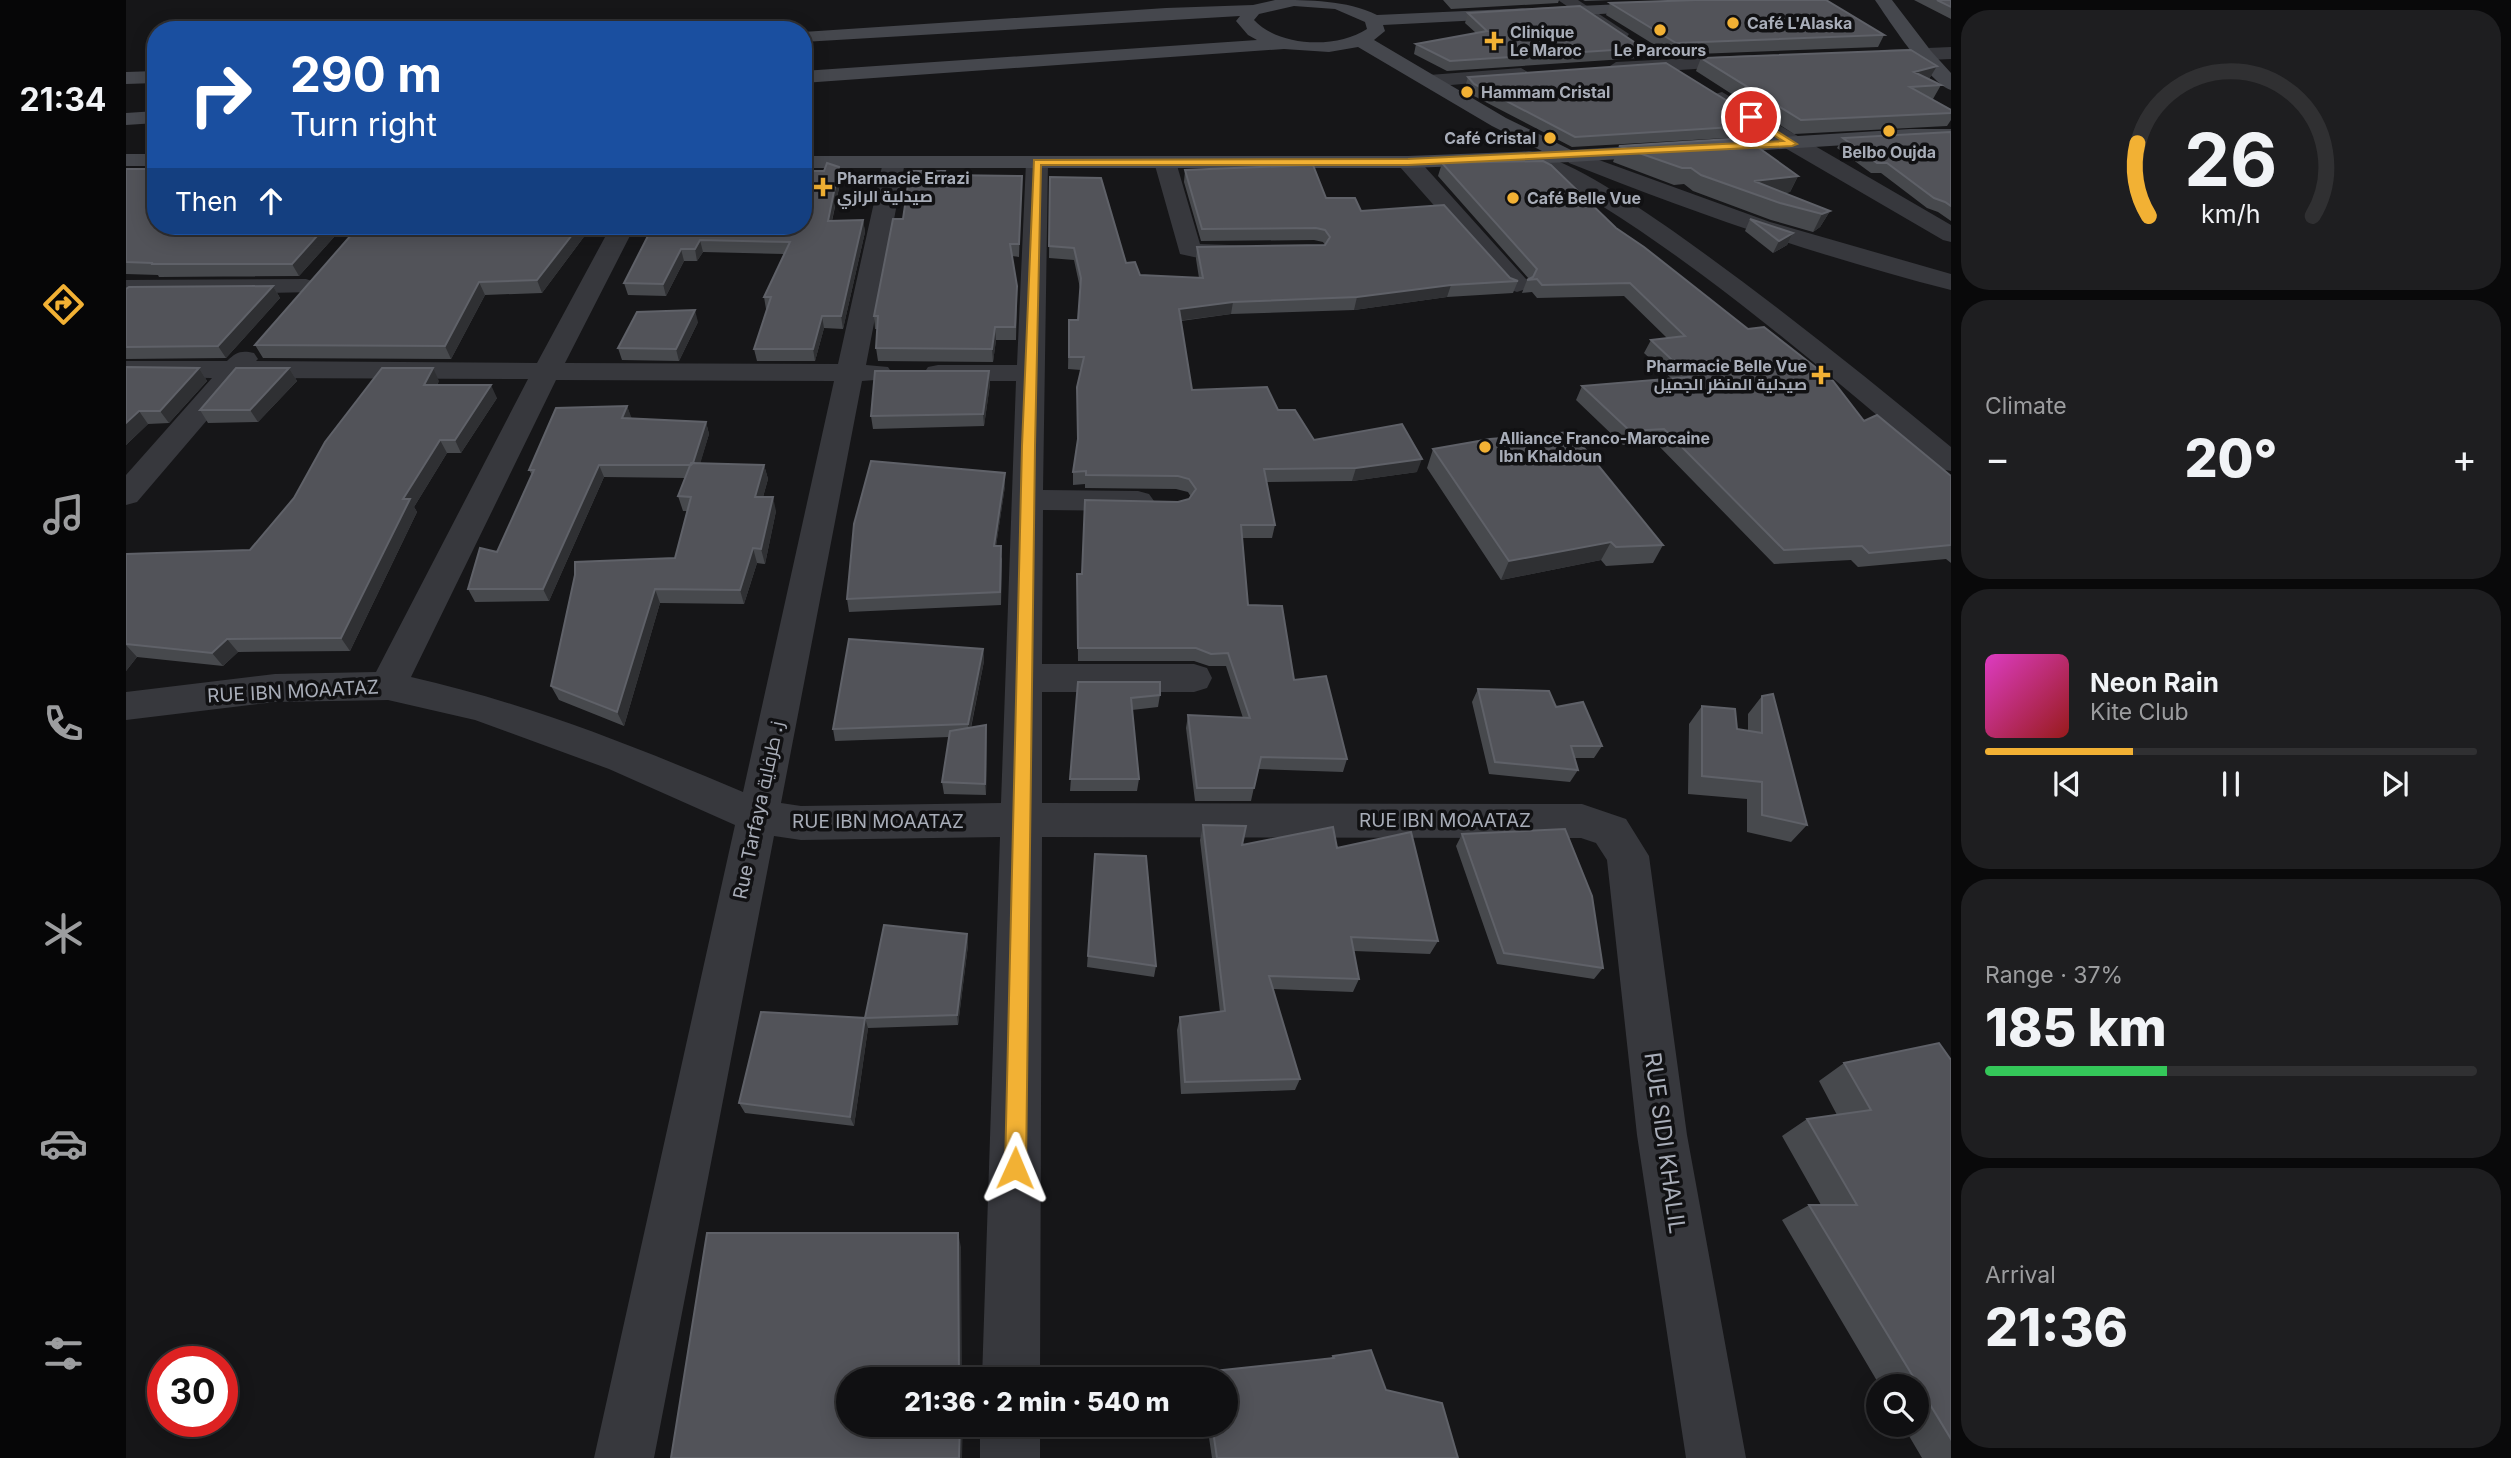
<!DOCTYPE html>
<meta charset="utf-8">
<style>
:root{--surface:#101012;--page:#1e1e20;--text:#f1f3f6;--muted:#9c9d9f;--line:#303032;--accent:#f2b134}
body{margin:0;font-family:Inter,Cairo,sans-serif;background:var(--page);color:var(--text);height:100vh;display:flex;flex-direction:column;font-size:26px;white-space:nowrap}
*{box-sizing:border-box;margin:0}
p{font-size:23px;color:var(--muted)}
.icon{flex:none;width:38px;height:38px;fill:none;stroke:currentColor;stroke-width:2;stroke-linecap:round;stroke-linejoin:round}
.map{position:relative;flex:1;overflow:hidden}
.sheet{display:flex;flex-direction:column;gap:10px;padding:10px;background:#09090a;width:560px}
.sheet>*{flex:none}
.hud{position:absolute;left:21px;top:21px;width:665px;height:214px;border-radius:28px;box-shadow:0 4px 18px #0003,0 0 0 2px var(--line);background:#1a4fa0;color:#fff;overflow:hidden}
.tools{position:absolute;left:1740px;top:1374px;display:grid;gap:14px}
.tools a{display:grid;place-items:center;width:63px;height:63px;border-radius:50%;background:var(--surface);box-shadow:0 4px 18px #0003,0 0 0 2px var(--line);font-size:35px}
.speed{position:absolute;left:21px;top:1346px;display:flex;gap:14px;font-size:35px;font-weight:700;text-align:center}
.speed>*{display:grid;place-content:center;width:91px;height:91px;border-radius:50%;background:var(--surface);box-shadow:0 4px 18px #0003,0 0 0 2px var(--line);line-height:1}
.speed .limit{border:10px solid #d22;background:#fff;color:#111}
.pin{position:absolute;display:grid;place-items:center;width:60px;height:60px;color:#fff;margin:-30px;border:4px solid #fff;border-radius:50%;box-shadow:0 2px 7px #0007}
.me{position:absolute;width:77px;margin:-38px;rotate:1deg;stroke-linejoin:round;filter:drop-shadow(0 0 5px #0008)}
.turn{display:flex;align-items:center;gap:24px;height:147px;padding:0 28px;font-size:32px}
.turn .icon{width:91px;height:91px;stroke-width:2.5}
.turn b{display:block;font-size:49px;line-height:60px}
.then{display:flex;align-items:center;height:66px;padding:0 28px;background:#0003;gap:14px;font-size:26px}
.big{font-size:52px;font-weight:800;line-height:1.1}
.sheet .widget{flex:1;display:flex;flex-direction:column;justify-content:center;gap:10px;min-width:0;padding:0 24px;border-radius:28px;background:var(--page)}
.sheet .dial{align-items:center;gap:0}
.dial svg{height:182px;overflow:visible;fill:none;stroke:var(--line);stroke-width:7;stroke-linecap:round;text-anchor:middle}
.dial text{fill:var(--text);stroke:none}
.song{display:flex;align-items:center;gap:21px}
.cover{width:84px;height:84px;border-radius:10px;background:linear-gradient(135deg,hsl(310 70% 55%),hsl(0 70% 35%))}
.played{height:7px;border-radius:4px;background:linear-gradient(90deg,var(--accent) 30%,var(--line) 30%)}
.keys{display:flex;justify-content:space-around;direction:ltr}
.heat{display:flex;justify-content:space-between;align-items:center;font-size:38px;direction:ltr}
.charge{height:10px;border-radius:5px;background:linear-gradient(90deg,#34c759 37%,var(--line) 0)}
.trip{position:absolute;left:710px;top:1367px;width:402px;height:70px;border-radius:35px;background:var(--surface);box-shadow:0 4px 18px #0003,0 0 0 2px var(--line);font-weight:800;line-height:70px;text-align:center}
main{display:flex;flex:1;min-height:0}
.dock{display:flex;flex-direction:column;width:126px;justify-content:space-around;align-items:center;background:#060607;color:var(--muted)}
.dock .icon{width:49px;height:49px}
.dock .active{color:var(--accent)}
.dock b{font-size:32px;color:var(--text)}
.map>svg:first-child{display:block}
</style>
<main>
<nav class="dock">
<b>21:34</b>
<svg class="icon active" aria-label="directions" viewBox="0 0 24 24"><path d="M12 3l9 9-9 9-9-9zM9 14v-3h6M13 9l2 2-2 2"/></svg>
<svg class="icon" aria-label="music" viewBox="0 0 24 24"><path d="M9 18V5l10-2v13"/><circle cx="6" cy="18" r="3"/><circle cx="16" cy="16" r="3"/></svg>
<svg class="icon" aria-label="phone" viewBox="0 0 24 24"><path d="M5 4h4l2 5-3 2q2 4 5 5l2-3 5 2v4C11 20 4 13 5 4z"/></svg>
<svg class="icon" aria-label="climate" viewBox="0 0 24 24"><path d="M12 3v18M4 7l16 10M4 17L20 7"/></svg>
<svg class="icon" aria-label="car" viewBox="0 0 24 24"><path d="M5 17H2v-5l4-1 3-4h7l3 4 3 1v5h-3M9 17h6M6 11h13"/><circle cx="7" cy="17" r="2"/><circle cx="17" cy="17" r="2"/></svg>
<svg class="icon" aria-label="filters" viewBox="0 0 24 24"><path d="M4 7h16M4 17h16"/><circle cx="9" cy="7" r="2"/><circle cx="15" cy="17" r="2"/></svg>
</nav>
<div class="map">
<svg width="1825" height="1458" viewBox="0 0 1825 1458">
<rect width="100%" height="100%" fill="#161618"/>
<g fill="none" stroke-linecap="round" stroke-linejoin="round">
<!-- street -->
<path fill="#37383d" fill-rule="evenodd" d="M1432,0H1452L1503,34L1500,38H1488Z
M1825,47V59L1755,62L1746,56L1755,50Z
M1625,55L1634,61L1632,65L1490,74L1481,68L1490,62Z
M1395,68L1405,74L1402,78L1303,87L1293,81L1303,75Z
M1596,92L1825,225V242L1817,240L1659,148L1589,102L1586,98L1589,94Z
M1403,151C1451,163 1506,203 1547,231C1643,299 1734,372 1825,447V471L1814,469C1736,402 1658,336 1575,274C1518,232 1460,192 1395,162L1392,157L1395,152Z
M1451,152L1644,222L1825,274V290C1695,257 1568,213 1443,163L1440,158L1443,153Z
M768,156L776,157L779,162L740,365L762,367L766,373L762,379L736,381L655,803L675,806L875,803L890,381H812L802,379L798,373L802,367L812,365H891L900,162L903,157H919L922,162L917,490L1012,491L1023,494L1028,501L1023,508L1012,511L917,510L916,664H1068L1081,668L1086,678L1081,688L1068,692H916V803L1456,804L1500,819L1523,856L1561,1135L1620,1458H1560L1511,1135L1481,860L1470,843L1455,838L916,837L914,1379H856L874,837L675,840L648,836L528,1458H468L609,825L483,769L349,720L262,700L149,702L0,720V692L149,674L250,672L402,379L117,378L11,502L0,505V475L86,378L0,377V361H101C110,352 115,350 128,353L132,359L130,361L411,363L485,226H509L439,363L712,364L757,162L760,157ZM430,380L708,381L617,792C508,746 400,703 285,677Z
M1039,156L1047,157L1050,162L1074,244L1133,246L1136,251L1133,256L1077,259L1054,254L1028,162L1031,157Z
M1282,156L1290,157L1400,279L1404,284L1400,289L1391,292L1382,289L1274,167L1271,162L1274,157Z
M180,279L189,282L193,287L189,292L0,296V280Z
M854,1424H914V1458H854Z"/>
<!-- secondary -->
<path fill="#45474d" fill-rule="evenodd" d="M1149,0C1184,0 1220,0 1251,15L1540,2L1542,6L1534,11L1257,25L1259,31L1248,40L1380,118L1445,150L1784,129H1825V141H1784L1446,162L1282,168H677V156H1282L1416,151L1366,126L1232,47L1203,52L1158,49L677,83V71L1131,40L1122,35L1110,21L1114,16L677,42V32L1040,8L1127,5ZM1168,6L1209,9L1239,22L1241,29C1211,49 1153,47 1128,20L1133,14Z
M1749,0H1766L1805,51L1825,73V90C1805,85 1762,19 1749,0Z
M30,71V83L0,84V72Z
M30,111V123L0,125V113Z
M0,154H30V166H0Z"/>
</g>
<!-- wall -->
<path fill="#47494d" d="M1317,0H1433L1432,3L1325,9Z
M1457,0H1488L1459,1Z
M1788,0H1825V19Z
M1484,3L1758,35L1752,47L1545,55L1480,15Z
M1342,13L1517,48L1513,58L1321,71L1288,54L1290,44L1350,33L1339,23Z
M1575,58L1811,66L1803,79L1815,85L1807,99H1805L1825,110V120L1821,126L1668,134L1570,71Z
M1342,77L1640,125L1635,136L1446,147L1346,95L1339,87Z
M1825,132V221L1812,212L1801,208L1755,173H1745L1711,148L1717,138Z
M1493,146L1672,176L1664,192L1659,193L1704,211L1694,227L1687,232L1645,220L1567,191L1558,184L1548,185L1487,162Z
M1316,163L1490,228L1738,421L1825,476V563L1820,559L1732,567L1725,560L1648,564L1530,443L1497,445L1450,400L1456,386L1545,378L1518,353L1525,340L1541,338L1498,296L1411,298L1406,292L1396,293L1401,280L1403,279L1312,176Z
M713,167L715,179L706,221L737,220L739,232L717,329L698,328L689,361H631L628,349L641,309H640L638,297L658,254L577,252L571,261H558L540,296L502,295L498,283L527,226L698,171Z
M0,169L30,226H218L173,276L33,277L32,275L0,274Z
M1059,170L1200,198L1235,211L1392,281L1387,293L1321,297L1228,310L1105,314L1055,321L1066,390L1152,410L1188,440L1291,472L1226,481L1140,482L1149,525L1146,538H1116L1122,605L1168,680L1221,759L1217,772L1132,769L1125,801H1069L1060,728L1062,715L1117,718L1100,666H1083L1068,661H952L951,574H956L1052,502L1063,499L1065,497L1062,492L1050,489L959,488V484L947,485V472L951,443V387L955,370L942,369L943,320H952L954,288L948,260L923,258L924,177L1000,263L1014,275L1073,278L1070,259L1071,247L1199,245L1197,242L1188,240L1075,241L1058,182Z
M819,171V175L896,176L893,257L886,256L891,299L890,340H870L867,362L752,361L750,348L752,329H749L748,316L777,219Z
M1624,219L1667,233L1661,245L1647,253L1619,231Z
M233,226H462L463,230L416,293L359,295L325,359L137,358L129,345Z
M147,286L154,298L100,358L0,359V289Z
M572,322L553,361L496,360L492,348Z
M0,367L73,368L81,381L43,423L22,424L0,445Z
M163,368L171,381L132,422L82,423L74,410Z
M863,371L864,384L858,426L747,429L745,416Z
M313,381L311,385L371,398L335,453H321L288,507L291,512L224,651L112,652L97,666L11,657L0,671V554L124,550L168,498Z
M501,406L505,418L580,422L583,434L574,463L638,465L642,479L637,497L650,511L639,564L631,563L618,604L534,603L498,726L433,700L425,686L549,558L561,511H557L552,496L560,478L478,477L423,601L349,602L342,589L371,552L406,475L403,470Z
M1307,449L1537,545L1527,563L1480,566L1475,560L1375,580L1301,468Z
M879,486L870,546L876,559L875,605L723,612L721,599Z
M857,649L858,661L845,728L861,738L860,795L818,794L816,782L823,737L709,741L707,729Z
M952,682L1034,695L1032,707L1006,710L1013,779L1011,791H944Z
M1352,689L1430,707L1476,746L1468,758H1448L1452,770L1444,782L1363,774L1346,702Z
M1636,696L1681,825L1665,842L1621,832V799L1562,794L1563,724L1576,706L1611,729L1622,731V714Z
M1077,825L1116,845L1211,848L1312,941L1304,954L1228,951L1233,979L1227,992L1147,989L1174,1079L1169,1090L1055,1094L1051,1030L1054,1017L1094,1012L1074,840Z
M1336,834L1477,968L1468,979L1371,964L1330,846Z
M969,854L1030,966L1028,977L961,967Z
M841,934L842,945L832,1025L742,1028L728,1126L619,1113L613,1103L739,1018Z
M1825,1060V1458H1796L1776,1424H1790V1386H1754L1656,1220L1683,1205H1695L1656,1136L1681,1119L1711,1115L1693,1081L1718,1063Z
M1207,1356L1260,1390L1332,1458H1086L1081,1424H1101V1379H1075L1079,1372L1204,1359Z"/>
<!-- shaded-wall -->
<path fill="#2f3033" d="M1811,66L1803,79L1788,72Z
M713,167L715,179L703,233L702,221Z
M1672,176L1664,192L1634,196L1628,181Z
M1704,211L1694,227L1687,232L1696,214Z
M737,220L739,232L717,329L715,316Z
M200,226H218L173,276L166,264Z
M453,226H462L463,230L416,293L411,280Z
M1667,233L1661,245L1647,253L1653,241Z
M574,240L577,252L571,261L569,249Z
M555,249L558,261L540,296L537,284Z
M353,282L359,295L325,359L319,346Z
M1325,285L1321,297L1228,310L1231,297Z
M147,286L154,298L100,358L92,346Z
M1107,302L1105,314L1051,321L1053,309Z
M569,310L572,322L553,361L550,349Z
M696,316L698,328L689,361L687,349Z
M869,327L870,340L867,362L866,349Z
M73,368L81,381L43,423L34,411Z
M163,368L171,381L132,422L124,410Z
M307,368L313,381L304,398L298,385Z
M863,371L864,384L858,426L857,414Z
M365,385L371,398L335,453L329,440Z
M501,406L506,419L496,418Z
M13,411L22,424L0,445V423Z
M580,422L583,434L570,478L566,465Z
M314,440L321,453L288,507L291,512L224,651L215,638L277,499Z
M1296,459L1291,472L1226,481L1230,468Z
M473,465L478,477L423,601L417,589Z
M638,465L642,479L633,511L629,497Z
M879,473V486L868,559V546Z
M647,497L650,511L639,564L635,549Z
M1485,542L1475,560L1375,580L1383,561Z
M627,548L631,563L618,604L614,590Z
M529,589L534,603L498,726L491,712Z
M101,639L112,652L97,666L86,653Z
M0,645L11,657L0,671Z
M857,649L858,661L843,736L842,724Z
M860,725L861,738L860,795L859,784Z
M841,934L842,945L832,1025L831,1015Z
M739,1018L742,1028L728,1126L724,1117Z
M832,1233L835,1247L836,1379H833Z
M834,1424H837L836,1458H833Z"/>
<!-- building -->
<path fill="#525359" stroke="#5f6168" stroke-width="2" d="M1570,0H1700L1758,35L1550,43L1484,3Z
M1811,0H1825V7Z
M1454,6L1517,48L1324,61L1290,44L1361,31L1342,13Z
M1785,50L1811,66L1788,72L1815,85L1784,87L1825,110V113L1675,120L1575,58Z
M1540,63L1640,125L1449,137L1348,84L1342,77Z
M1825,132V206L1819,202L1808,198L1761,163H1751L1717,138Z
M1619,138L1672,176L1628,181L1704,211L1696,214L1654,203L1575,175L1565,168H1556L1493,146Z
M1417,161L1425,165L1490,228L1518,247L1622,329L1638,327L1707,381L1738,421L1751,415L1825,476V545L1743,553L1736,546L1658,550L1538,429L1504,431L1456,386L1564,377L1525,340L1559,336L1504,283L1416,285L1411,279L1401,280L1407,277L1411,269L1316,163Z
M701,163L713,167L702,221L737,220L715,316H696L687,349H628L645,297H638L664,242L574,240L569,249H555L537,284L498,283L527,226H677V171H698Z
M1187,165L1200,198H1229L1235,211L1318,205L1384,278L1392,281L1325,285L1231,297L1107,302L1053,309L1066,390L1141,387L1152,410H1169L1188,440L1276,424L1296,459L1230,468L1138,469L1149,525H1115L1122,605L1156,606L1168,680L1200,676L1221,759L1135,757L1128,788H1071L1062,715L1124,718L1102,653L1085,654L1070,648H952L951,574H956L959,500L1052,502L1063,499L1070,489L1063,479L1052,476L960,475V471L947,472L952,439L951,387L958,357H943V320H952L955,278L948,248L923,246L924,177L975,178L1000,263L1009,262L1014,275L1077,278L1071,247L1199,245L1204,237L1199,230L1190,228L1076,229L1059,170Z
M0,169H30V226H200L166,264H25L27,263L0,262Z
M784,171H819L818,175L896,176L893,244H884L891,286L889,327H869L866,349L750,348L752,316H748L767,219H777Z
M1624,219L1667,233L1653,241Z
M233,226H453L411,280L353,282L319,346L129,345Z
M147,286L92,346L0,347V289L3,287Z
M569,310L550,349L492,348L511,312Z
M0,367L73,368L34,411H13L0,423Z
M110,368H163L124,410H74Z
M256,368H307L298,385H365L329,440H314L277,499H284L215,638L101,639L86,653L0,644V554L124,550L168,498L199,442Z
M749,371H863L857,414L745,416Z
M501,406L496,418L580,422L567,463L565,465H473L417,589H342L354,548L371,552L408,470H403L430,408Z
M1445,432L1537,545L1490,547L1485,542L1383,561L1307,449L1364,439Z
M745,461L879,473L868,546H875L874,592L721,599L728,524Z
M565,463L638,465L629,497H647L635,549L627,548L614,590L529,589L491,712L425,686L449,575V562L549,558L565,497L552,496Z
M723,639L857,649L842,724L707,729Z
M952,682H1034V695L1005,698L1013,779H944Z
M1352,689L1423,691L1430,707L1457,702L1476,746H1445L1452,770L1369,762Z
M1647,694L1681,825L1636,815V782L1576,776V706L1609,709L1611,729L1636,733V696Z
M860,725L859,784L816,782L824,731Z
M1077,825L1120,826L1116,845L1207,827L1211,848L1285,832L1312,941L1225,937L1233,979L1143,976L1174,1079L1059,1082L1054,1017L1099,1011Z
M1439,829L1466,896L1477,968L1378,953L1336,834Z
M969,854L1020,856L1030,966L962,956Z
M758,925L841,934L831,1015L739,1018Z
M635,1012L739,1018L724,1117L613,1103Z
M1813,1043L1825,1060V1439L1683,1205H1731L1681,1119L1745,1110L1718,1063Z
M581,1233H832L833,1379H723V1424H834L833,1458H545Z
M1245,1350L1260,1390L1316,1403L1332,1458H1091L1086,1424H1101V1379H1080L1079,1372L1208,1358L1207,1356Z"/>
<!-- route -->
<path fill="#f2b134" stroke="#9d7322" stroke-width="2" d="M1625,115L1671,144L1666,146L1282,165H915L909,446L900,1168L897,1175L889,1178L882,1175L879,1168L896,446L908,160L1282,159L1657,141L1622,119Z"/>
<!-- markers -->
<g fill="#f2b134" stroke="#111113" stroke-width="2.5">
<circle cx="1607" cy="23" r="7"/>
<circle cx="1534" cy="30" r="7"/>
<path d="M1364.5 30.5h7v7h7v7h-7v7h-7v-7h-7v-7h7z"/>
<circle cx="1341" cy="92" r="7"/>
<circle cx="1763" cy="131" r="7"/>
<circle cx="1424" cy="138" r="7"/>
<path d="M693.5 176.5h7v7h7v7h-7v7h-7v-7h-7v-7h7z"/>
<circle cx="1387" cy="198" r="7"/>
<path d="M1691.5 364.5h7v7h7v7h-7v7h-7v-7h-7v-7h7z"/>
<circle cx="1359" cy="447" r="7"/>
</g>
<g text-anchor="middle" stroke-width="7" stroke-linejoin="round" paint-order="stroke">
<!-- far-poi labels -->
<g font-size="16" font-weight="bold" fill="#a8adb8" stroke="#111113" text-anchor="start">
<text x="1621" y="29">Café L'Alaska</text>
<text x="1384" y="38">Clinique<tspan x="1384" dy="18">Le Maroc</tspan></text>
<text x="1534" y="56" text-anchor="middle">Le Parcours</text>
<text x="1355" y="98">Hammam Cristal</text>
<text x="1410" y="144" text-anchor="end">Café Cristal</text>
<text x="1763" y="158" text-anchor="middle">Belbo Oujda</text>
<text x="711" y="184">Pharmacie Errazi<tspan x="711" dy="18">صيدلية الرازي</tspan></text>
<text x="1401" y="204">Café Belle Vue</text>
<text x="1681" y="372" text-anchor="end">Pharmacie Belle Vue<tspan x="1681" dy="18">صيدلية المنظر الجميل</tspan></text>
<text x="1373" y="444">Alliance Franco-Marocaine<tspan x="1373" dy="18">Ibn Khaldoun</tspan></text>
</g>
<!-- street labels -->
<g font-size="19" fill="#a8adb8" stroke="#111113">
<text transform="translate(167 691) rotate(-3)" y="7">RUE IBN MOAATAZ</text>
<text transform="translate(632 810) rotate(-78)" y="7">Rue Tarfaya ز. طرفاية</text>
<text x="1319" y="827">RUE IBN MOAATAZ</text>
<text x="752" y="828">RUE IBN MOAATAZ</text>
</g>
<!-- near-street labels -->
<g font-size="23" fill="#a8adb8" stroke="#111113">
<text transform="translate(1539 1143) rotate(82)" y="8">RUE SIDI KHALIL</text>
</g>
</g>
</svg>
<div class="tools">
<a><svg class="icon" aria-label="search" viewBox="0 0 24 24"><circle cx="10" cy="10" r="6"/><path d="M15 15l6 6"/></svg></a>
</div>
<div class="speed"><div class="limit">30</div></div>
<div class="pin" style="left:1625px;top:117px;background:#d93025"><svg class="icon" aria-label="arrive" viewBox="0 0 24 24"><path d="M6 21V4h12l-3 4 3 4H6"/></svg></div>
<svg class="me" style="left:889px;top:1168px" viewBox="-20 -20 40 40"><path d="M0-17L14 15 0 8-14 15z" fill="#f2b134" stroke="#fff" stroke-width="4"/></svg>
<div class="trip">21:36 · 2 min · 540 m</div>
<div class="hud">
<div class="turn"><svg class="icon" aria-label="right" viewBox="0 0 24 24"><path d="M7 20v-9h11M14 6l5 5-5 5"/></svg><div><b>290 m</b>Turn right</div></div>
<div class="then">Then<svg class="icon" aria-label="ahead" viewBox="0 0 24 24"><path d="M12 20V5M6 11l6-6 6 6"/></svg></div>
</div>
</div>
<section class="sheet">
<div class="widget dial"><svg viewBox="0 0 100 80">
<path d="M14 69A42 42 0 1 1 86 69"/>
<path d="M14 69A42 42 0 0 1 9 37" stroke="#f2b134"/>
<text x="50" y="56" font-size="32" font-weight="700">26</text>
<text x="50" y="72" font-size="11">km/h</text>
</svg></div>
<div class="widget"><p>Climate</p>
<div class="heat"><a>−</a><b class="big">20°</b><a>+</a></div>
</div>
<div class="widget">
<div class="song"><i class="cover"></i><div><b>Neon Rain</b><p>Kite Club</p></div></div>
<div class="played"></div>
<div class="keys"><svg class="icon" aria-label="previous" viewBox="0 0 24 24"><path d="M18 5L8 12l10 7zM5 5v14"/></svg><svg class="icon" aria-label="pause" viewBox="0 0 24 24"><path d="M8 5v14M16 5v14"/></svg><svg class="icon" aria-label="next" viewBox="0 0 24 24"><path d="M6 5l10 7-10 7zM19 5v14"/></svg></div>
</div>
<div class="widget"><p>Range · 37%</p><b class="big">185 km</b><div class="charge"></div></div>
<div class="widget"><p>Arrival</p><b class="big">21:36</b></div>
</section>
</main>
